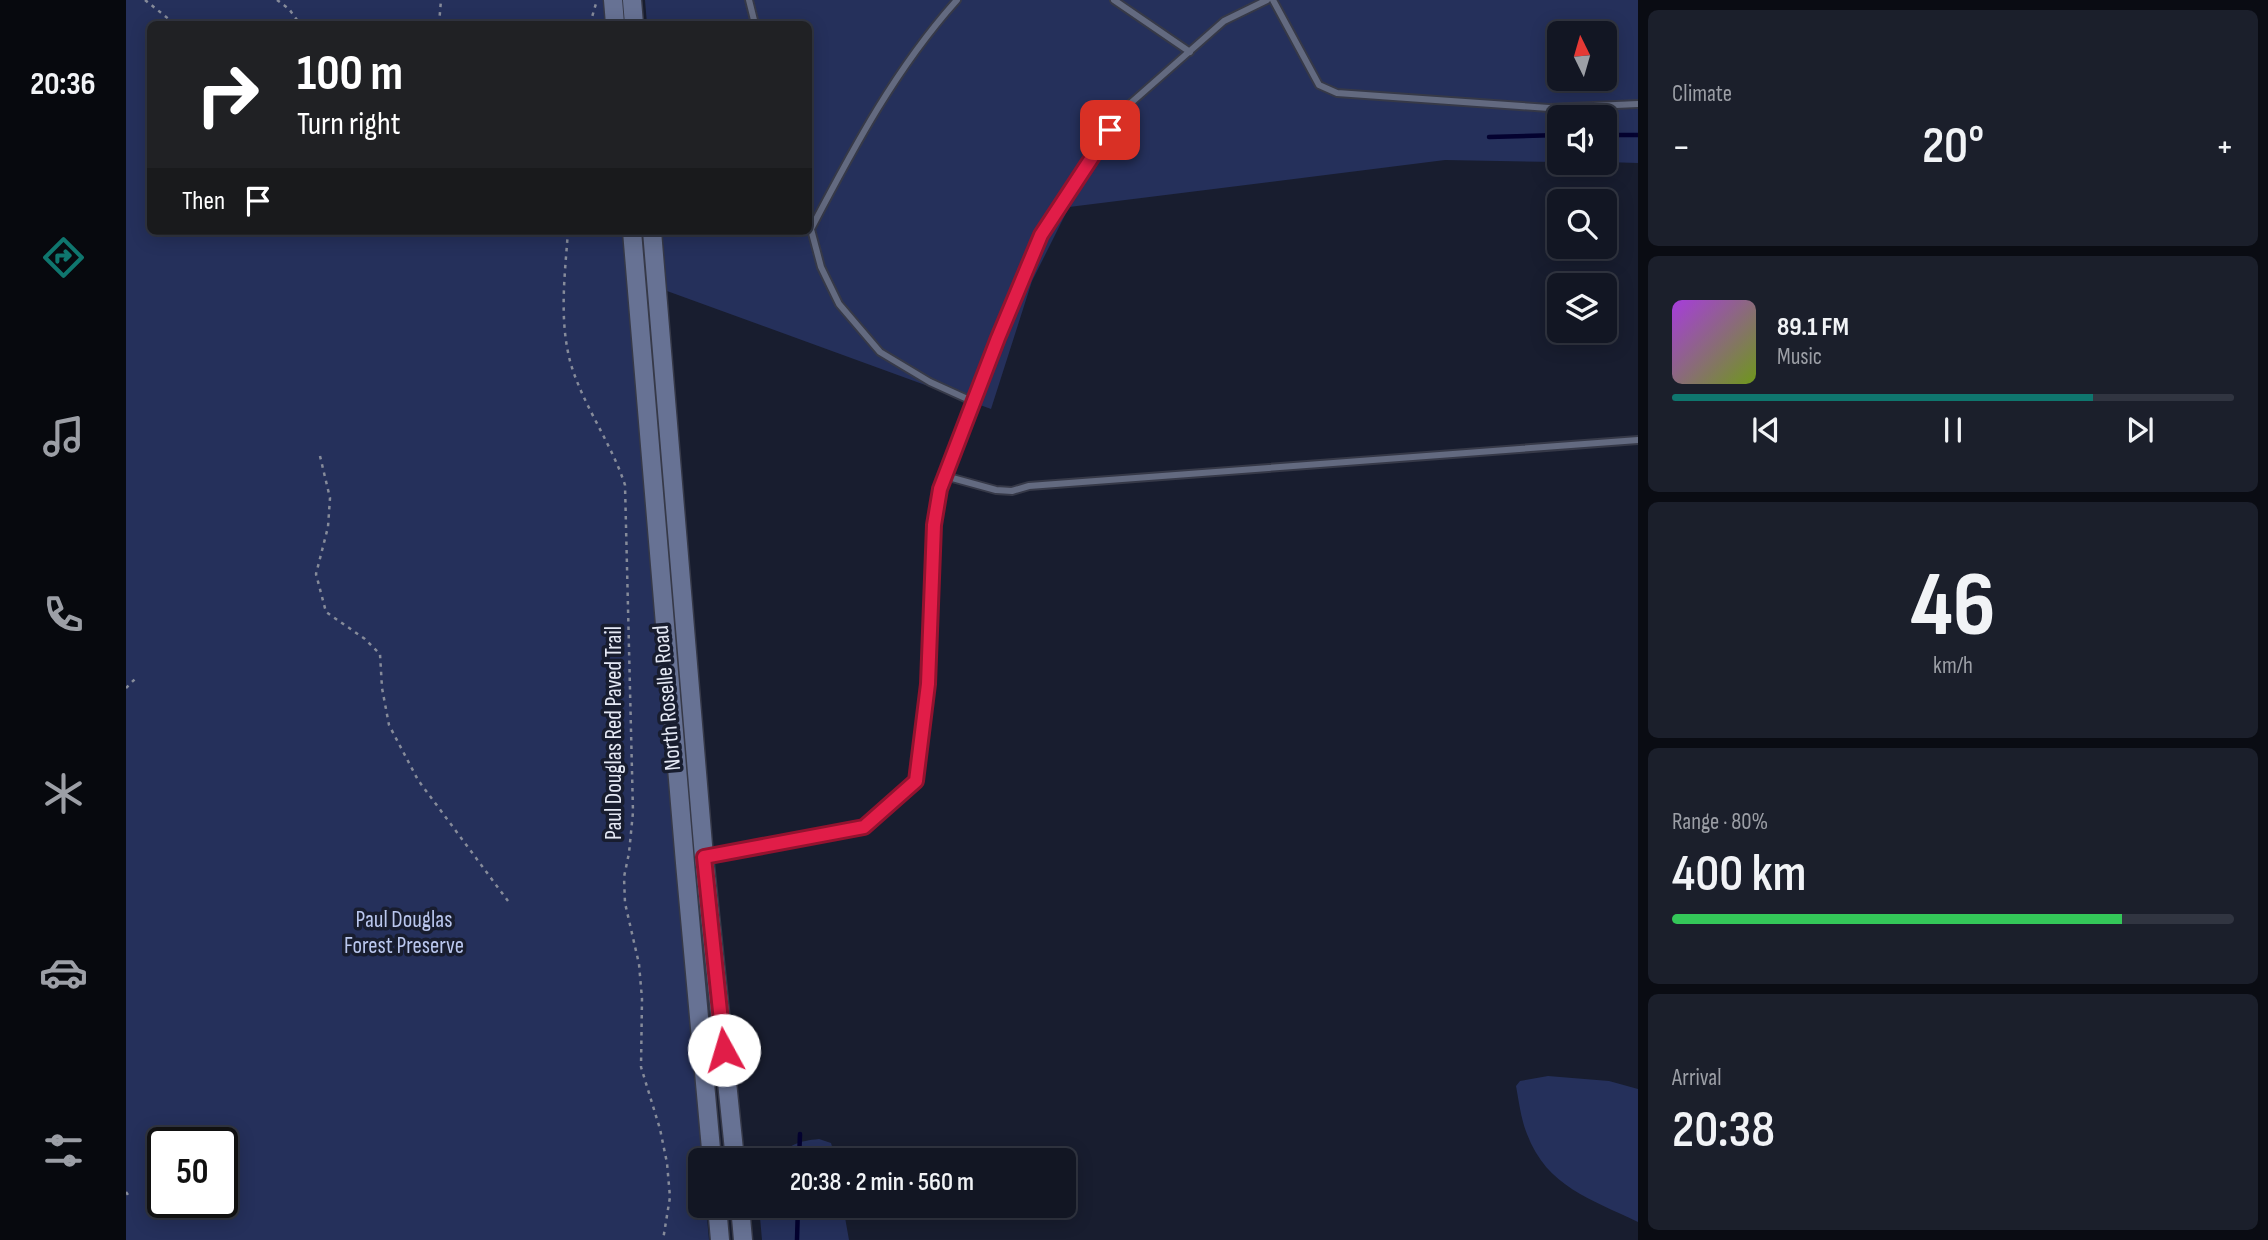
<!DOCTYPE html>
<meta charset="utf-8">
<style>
:root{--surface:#121623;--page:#1b1f2b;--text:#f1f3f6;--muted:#9c9fa6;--line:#313541;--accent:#0f766e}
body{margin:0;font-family:"Sofia Sans Condensed",sans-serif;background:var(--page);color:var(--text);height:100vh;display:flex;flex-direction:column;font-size:26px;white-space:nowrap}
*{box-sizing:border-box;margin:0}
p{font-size:23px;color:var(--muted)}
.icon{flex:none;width:38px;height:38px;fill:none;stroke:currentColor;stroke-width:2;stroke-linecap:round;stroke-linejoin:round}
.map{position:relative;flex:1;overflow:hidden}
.details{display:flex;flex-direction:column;gap:10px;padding:10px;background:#0a0c13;width:630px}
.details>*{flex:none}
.top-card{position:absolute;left:21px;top:21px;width:665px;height:214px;border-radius:10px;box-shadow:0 4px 18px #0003,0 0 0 2px var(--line);background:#202124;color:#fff;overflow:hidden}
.needle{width:46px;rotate:355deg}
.fabs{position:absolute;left:1421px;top:21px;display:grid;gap:14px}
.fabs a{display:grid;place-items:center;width:70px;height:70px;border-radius:10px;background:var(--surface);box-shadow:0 4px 18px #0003,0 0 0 2px var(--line);font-size:35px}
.speed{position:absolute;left:21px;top:1127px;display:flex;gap:14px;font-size:35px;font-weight:700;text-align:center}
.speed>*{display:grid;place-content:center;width:91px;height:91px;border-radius:50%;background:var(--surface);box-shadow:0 4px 18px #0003,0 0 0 2px var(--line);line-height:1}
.speed .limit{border:4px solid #111;border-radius:10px;background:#fff;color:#111}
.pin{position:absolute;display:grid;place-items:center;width:60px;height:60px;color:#fff;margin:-30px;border-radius:14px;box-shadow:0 4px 10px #0006}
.me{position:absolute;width:77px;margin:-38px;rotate:354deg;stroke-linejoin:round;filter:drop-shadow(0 0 5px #0008)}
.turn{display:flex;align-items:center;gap:24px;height:147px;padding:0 35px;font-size:32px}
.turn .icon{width:91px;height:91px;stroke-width:2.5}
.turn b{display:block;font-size:49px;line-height:60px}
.then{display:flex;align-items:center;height:66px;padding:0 35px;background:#0003;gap:14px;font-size:26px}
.big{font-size:52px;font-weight:600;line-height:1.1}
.details .tile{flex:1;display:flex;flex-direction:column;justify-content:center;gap:10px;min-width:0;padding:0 24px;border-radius:10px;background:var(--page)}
.details .dial{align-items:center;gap:0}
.dial b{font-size:91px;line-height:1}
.song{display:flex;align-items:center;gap:21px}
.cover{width:84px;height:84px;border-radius:10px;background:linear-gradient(135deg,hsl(280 70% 55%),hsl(80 70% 35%))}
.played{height:7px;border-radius:4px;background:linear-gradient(90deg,var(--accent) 75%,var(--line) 75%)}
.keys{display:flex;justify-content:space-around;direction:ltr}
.heat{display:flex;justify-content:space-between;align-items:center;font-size:38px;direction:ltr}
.charge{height:10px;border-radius:5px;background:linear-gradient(90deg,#34c759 80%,var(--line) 0)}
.trip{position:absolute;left:562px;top:1148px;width:388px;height:70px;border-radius:10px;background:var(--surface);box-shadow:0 4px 18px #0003,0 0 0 2px var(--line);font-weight:600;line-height:70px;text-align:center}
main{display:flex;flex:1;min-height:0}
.dock{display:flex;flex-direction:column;width:126px;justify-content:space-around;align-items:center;background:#07090e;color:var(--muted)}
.dock .icon{width:49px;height:49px}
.dock .current{color:var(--accent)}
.dock b{font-size:32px;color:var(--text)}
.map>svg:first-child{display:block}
</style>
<main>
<nav class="dock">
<b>20:36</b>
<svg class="icon current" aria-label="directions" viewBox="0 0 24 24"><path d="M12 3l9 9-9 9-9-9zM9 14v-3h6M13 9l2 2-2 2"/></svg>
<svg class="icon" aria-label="music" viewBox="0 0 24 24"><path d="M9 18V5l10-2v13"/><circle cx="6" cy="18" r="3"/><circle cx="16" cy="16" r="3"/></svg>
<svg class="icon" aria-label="phone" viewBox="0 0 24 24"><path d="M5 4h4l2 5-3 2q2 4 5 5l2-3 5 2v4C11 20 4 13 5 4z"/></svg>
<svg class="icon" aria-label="climate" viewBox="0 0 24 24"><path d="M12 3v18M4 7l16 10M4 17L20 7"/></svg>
<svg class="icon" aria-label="car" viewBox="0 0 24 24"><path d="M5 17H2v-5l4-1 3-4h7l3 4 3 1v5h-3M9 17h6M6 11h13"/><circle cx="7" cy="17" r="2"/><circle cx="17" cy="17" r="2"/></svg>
<svg class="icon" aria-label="filters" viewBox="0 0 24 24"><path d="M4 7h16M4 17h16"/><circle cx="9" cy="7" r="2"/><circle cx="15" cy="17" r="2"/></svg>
</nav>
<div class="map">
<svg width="1512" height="1240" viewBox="0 0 1512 1240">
<rect width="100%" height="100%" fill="#181d2f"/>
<!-- green -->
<path fill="#25305b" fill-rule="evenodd" d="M0,0H506L508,24H24V231H496L534,639L576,1160H574V1206H580L583,1240H0ZM37,1143H96V1202H37Z
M519,0H1512V163L1479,162V117H1433V162L1319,160L943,207L906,281L865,409L541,291L536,231H682V24H521ZM1433,33H1479V79H1433Z
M1422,1076L1483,1081L1512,1089V1222C1465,1199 1421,1187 1401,1134C1395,1119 1393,1102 1390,1086L1394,1081Z
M693,1139L705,1143L710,1160H650C663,1144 673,1141 693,1139Z
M633,1206H717L723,1240H636Z"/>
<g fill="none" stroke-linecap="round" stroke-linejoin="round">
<!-- stream -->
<path stroke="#040230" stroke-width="4.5" d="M1479,135H1512
M1363,137L1433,135
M673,1160L674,1134
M671,1240L672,1206"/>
<defs>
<path id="service" d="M623,0L629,24
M988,0L1064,52
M1147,0L1193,85L1211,93L1423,108L1512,104
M682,218L695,267L713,304L754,352L804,382L848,402
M686,227C728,147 770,68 831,0
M819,476L870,490L886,491L903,486L1512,440
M580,857L738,826L790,781L802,684L808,525L814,489L872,338L915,235L998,109L1098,21L1141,0"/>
<path id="secondary" d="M487,0L489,24
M506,0L508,24
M506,231L559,863L586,1160
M526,231L578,857L609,1160
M591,1206L594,1240
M614,1206L617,1240"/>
</defs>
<!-- service casing -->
<use href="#service" stroke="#363948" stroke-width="10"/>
<!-- secondary casing -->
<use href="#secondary" stroke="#363948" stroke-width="21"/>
<!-- path -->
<path stroke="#868b9a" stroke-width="2.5" stroke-dasharray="3.5 5" stroke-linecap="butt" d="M19,0L49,24
M151,0L163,9L174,24
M313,24L315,0
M464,24L471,0
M442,231C439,274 433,318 444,361C456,404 485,442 499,485L507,812L503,853L498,877L499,903L513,964L516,999L515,1067L534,1129L541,1163L544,1197L537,1240
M194,456L204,498L202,527L190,574L200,612L239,639L254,654L256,688L263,725L292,780L382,901
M0,688L12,676
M0,1192L2,1195"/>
<!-- service -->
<use href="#service" stroke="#636a80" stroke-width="6"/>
<!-- secondary -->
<use href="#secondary" stroke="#677294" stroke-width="18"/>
</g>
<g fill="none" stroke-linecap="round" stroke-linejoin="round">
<defs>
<path id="route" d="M598,1050L578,857L738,827L790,781L802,684L808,525L814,489L872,338L915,235L984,130"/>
</defs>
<!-- route casing -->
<use href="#route" stroke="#92132f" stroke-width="18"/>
<!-- route -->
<use href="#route" stroke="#e11d48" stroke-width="12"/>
</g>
<g text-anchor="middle" stroke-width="7" stroke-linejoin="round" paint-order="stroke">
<!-- street labels -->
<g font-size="23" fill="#e5e9f5" stroke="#181d2f">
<text transform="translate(540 698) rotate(-95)" y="8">North Roselle Road</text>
<text transform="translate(487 733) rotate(-90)" y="8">Paul Douglas Red Paved Trail</text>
</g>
<!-- park labels -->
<g font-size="23" fill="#bac7ee" stroke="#181d2f">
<text x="278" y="927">Paul Douglas<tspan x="278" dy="26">Forest Preserve</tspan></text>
</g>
</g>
</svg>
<div class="fabs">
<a><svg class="needle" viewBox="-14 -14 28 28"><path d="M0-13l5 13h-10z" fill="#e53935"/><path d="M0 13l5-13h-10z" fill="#9c9fa6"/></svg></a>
<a><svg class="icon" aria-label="sound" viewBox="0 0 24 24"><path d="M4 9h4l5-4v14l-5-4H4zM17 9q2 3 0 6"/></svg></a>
<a><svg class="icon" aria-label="search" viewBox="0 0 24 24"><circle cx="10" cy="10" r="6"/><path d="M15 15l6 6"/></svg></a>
<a><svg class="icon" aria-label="layers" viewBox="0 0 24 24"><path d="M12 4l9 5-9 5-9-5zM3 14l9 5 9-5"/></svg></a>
</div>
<div class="speed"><div class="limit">50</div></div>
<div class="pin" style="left:984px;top:130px;background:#d93025"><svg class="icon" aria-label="arrive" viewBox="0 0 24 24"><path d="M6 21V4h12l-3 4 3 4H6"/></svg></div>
<svg class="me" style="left:598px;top:1050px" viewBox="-20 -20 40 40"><circle r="19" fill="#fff"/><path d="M0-13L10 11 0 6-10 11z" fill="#e11d48"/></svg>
<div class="trip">20:38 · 2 min · 560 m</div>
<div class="top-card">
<div class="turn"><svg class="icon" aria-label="right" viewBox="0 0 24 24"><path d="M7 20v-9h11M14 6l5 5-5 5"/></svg><div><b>100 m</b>Turn right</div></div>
<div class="then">Then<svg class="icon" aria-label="arrive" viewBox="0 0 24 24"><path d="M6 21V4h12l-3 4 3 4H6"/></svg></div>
</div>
</div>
<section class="details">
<div class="tile"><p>Climate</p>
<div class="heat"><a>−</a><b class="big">20°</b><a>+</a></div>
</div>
<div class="tile">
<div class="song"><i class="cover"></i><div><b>89.1 FM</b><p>Music</p></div></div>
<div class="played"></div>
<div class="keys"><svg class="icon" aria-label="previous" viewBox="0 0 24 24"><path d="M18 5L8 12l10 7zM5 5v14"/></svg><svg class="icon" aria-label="pause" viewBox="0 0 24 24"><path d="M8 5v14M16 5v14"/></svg><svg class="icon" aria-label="next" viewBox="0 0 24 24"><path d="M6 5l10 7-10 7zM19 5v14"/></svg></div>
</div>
<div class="tile dial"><b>46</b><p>km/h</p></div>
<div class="tile"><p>Range · 80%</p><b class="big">400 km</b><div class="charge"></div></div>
<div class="tile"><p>Arrival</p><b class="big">20:38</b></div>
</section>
</main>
